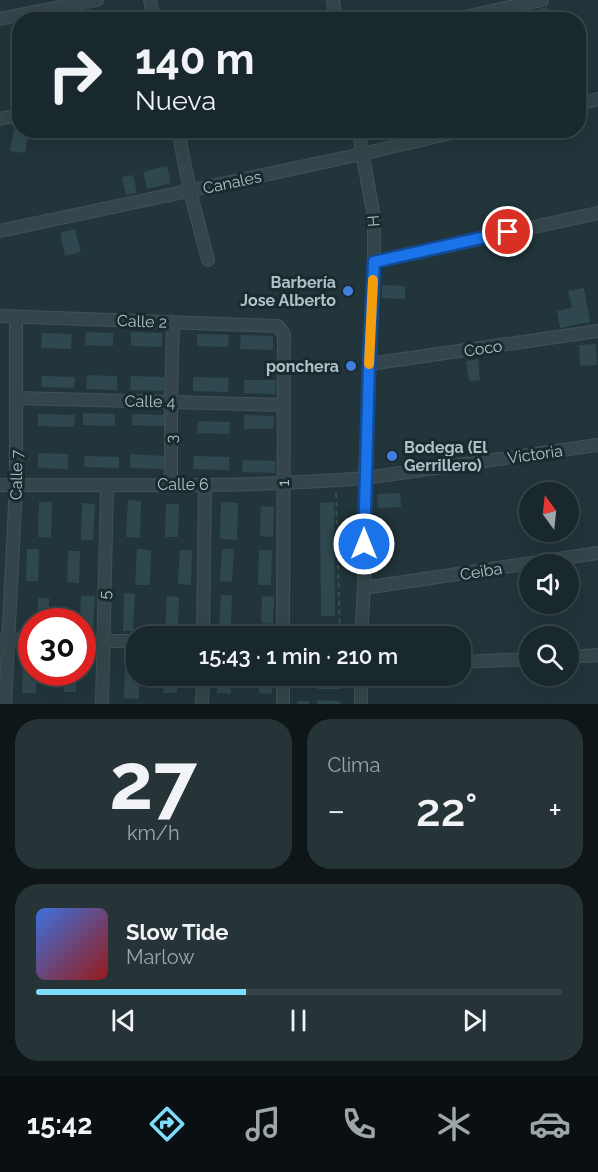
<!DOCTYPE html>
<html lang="es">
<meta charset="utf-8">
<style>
:root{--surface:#19282c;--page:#263438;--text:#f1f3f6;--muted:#9fa6a9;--line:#374448;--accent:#7eddfd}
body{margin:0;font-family:Raleway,sans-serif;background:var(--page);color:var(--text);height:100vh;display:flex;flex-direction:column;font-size:22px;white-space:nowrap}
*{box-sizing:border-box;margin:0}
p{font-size:20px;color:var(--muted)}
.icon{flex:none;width:33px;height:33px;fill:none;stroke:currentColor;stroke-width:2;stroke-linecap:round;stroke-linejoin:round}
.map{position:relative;height:704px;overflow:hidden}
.details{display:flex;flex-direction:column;gap:15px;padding:15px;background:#0e1618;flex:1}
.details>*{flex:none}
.hud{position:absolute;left:12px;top:12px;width:574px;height:126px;border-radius:24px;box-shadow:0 6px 24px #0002,0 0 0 2px var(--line);background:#19282c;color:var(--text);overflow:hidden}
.needle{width:39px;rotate:345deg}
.fabs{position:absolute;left:519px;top:482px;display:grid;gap:12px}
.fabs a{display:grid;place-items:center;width:60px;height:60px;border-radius:50%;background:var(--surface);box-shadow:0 6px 24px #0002,0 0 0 2px var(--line);font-size:30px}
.speed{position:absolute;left:18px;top:608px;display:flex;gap:12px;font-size:30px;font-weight:700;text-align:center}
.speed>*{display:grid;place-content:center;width:78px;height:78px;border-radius:50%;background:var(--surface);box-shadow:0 6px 24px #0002,0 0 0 2px var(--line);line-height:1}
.speed .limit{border:9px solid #d22;background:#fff;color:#111}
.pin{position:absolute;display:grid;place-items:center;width:51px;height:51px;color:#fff;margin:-26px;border:3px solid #fff;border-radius:50%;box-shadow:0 2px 6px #0007}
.me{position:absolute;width:66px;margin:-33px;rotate:0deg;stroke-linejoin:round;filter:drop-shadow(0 0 4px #0008)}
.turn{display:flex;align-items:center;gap:21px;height:126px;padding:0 24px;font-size:27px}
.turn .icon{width:78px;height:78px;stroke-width:2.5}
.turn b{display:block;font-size:42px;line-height:51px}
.big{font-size:45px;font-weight:600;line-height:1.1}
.details .tile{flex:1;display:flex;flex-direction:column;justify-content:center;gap:9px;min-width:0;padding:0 21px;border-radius:24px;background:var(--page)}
.details .dial{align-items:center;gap:0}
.dial b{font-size:78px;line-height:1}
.song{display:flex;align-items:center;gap:18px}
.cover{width:72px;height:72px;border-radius:9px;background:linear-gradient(135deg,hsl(220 70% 55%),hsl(0 70% 35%))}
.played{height:6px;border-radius:3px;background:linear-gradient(90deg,var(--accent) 40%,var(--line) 40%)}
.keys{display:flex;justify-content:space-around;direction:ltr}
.heat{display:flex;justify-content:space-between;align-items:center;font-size:33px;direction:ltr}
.details .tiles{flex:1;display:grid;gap:15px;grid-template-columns:1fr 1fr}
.tile:last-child{grid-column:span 2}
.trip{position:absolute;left:126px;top:626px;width:345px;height:60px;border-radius:24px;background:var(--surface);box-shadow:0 6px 24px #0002,0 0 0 2px var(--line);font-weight:600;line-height:60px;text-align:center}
.menu{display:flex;height:96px;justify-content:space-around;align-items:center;background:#0a1012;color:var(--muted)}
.menu .icon{width:42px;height:42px}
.menu .current{color:var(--accent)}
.menu b{font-size:27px;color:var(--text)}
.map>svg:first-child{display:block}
</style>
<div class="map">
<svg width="598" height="704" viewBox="0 0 598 704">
<rect width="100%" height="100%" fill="#21353b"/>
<!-- building -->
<path fill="#2f484f" d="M547,7L550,20H536L534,11Z
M14,129L29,132L25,153L10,151Z
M167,166L171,183L147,189L143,172Z
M133,175L137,193L126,195L122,177Z
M75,229L81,252L65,256L60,233Z
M382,285L405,286V299L382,298Z
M584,288L590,322L560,328L557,311L572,308L568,291Z
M86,332L113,333V346L85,345Z
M131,332L162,333V347L131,346Z
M42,333L72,334L71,349L41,348Z
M197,334L229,335L228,347L197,346Z
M241,335L273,336V350L240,349Z
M596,344L597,365L580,366L579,345Z
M478,359L480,380L469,381L466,361Z
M87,375L117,376V390L86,389Z
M42,376L75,377L74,388L41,387Z
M131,376L164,377V391L130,390Z
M193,377L229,378L228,392L193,391Z
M244,380H276L275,394L244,393Z
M83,413L115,414V426L83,425Z
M38,414L75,415L74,427L38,426Z
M132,414L165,415L164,426L132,425Z
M244,415L274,416L273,429H244Z
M198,421L230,422L229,434L197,433Z
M38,453L68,454V469L38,468Z
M130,454L164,456V469L130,468Z
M85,456L119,457V468L84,467Z
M194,456L229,457V470L193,469Z
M243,460L275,461V473L242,472Z
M400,493L401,507L378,508L377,494Z
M128,500L141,501L140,538L126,537Z
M39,502H52L51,538L38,537Z
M221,502L238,503L237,540L220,539Z
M334,502L335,616H321L320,503Z
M82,503L95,504L93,540H81Z
M166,504H179L178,537H165Z
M261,506L274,507L273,537L260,536Z
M27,549H39L38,581H26Z
M137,549L151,550L150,585H135Z
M222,549H234L232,582L220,581Z
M180,550H192L191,585L178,584Z
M259,550H272L271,585H258Z
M68,551H80L79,583L67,582Z
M124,593L135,594L133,631H123Z
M221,595H232L231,630H219Z
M81,596H95L93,629H82V621H80Z
M167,596L179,597L178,630H165Z
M262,596L274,597L273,624L261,623Z
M38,598H49V621H37Z
M23,660H32V672H36V693H22Z
M125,664H136V675H139V699L124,698Z
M64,672H77L76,692H64Z
M164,675H177V693H163Z
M217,675H231V694L217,693Z
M259,675H272V694L259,693Z
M318,675H342L341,689H317Z
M297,676L312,678L311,685L296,684Z
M317,700L340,701V704H317Z
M297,701H310L309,704H297Z"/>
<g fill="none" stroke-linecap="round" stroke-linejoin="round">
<defs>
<path id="street" d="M150,0L154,20
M333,0L336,20
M0,19L97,0
M451,20L542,0
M579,104L598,99
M0,119L20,115
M178,130L190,191L208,260
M358,130L374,217V262L365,478L364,588L361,636
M0,231L362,154L464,130
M374,262L598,213
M0,316L278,326L284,334L283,636
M369,364L598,331
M16,398L284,405
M171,484V402L173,322
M0,485C122,485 244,488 365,478L598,445
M364,588L598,553
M203,636L205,484
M0,640H32
M82,641H136
M568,657L598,655
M460,662L530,659
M361,675V704
M5,704L16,485V317
M102,704L107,486
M202,704L203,675
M283,704V675"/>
</defs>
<!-- street casing -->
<use href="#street" stroke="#415257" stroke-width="14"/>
<!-- path -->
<path stroke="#3b544d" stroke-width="2" stroke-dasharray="4.5 4.5" stroke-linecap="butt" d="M336,493L340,636"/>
<!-- street -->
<use href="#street" stroke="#34464b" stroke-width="12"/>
</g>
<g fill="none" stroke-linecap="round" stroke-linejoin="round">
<defs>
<path id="route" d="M364,544L369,364L374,262L508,232"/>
</defs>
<!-- route casing -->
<use href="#route" stroke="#114b97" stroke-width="15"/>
<!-- route -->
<use href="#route" stroke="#1a73e8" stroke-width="10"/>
<!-- slow -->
<path stroke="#f59e0b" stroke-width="10" d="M369,364L373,280"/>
</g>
<!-- markers -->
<g fill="#3f7fe0" stroke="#1a2b30" stroke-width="2">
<circle cx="348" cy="291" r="6"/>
<circle cx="351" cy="366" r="6"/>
<circle cx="392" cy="456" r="6"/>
</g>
<g text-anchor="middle" stroke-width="6" stroke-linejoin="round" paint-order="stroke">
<!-- street labels -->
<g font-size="16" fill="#afc1c7" stroke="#1a2b30">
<text transform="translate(232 182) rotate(-12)" y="6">Canales</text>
<text transform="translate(373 221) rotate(-94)" y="6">H</text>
<text transform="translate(142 321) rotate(2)" y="6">Calle 2</text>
<text transform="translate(483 348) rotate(-8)" y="6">Coco</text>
<text transform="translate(150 401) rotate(1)" y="6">Calle 4</text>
<text transform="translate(171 439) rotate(-91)" y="6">3</text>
<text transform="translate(535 454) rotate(-8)" y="6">Victoria</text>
<text transform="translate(16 475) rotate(-89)" y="6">Calle 7</text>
<text transform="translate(283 483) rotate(-90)" y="6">1</text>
<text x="183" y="490">Calle 6</text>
<text transform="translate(481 571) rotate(-9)" y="6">Ceiba</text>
<text transform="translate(104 595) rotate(-89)" y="6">5</text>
</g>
<!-- poi labels -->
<g font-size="16" font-weight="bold" fill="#afc1c7" stroke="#1a2b30" text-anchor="end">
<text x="336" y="288">Barbería<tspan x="336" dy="18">Jose Alberto</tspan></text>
<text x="339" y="372">ponchera</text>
<text x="404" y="453" text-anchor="start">Bodega (El<tspan x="404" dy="18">Gerrillero)</tspan></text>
</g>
</g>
</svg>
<div class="fabs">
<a><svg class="needle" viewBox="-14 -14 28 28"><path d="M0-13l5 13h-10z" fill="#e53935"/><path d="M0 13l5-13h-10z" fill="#9fa6a9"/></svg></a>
<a><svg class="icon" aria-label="sound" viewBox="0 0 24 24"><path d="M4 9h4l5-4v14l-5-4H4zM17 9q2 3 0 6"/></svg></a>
<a><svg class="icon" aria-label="search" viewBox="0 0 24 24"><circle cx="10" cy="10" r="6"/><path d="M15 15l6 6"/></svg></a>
</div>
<div class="speed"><div class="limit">30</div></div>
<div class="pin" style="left:508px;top:232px;background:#d93025"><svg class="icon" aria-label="arrive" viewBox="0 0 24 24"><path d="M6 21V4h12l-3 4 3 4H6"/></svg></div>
<svg class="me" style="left:364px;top:544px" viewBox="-20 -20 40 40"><circle r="17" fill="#1a73e8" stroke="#fff" stroke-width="3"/><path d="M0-11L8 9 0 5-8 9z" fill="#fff"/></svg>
<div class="trip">15:43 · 1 min · 210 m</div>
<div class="hud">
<div class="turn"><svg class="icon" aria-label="right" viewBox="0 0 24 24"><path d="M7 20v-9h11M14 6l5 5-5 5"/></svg><div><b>140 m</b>Nueva</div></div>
</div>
</div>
<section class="details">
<div class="tiles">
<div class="tile dial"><b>27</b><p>km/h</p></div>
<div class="tile"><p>Clima</p>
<div class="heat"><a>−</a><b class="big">22°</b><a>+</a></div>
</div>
<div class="tile">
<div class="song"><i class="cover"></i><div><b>Slow Tide</b><p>Marlow</p></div></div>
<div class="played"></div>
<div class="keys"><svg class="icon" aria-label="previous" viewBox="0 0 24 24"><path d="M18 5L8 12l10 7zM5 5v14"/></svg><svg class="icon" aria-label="pause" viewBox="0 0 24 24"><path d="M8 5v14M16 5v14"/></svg><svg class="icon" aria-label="next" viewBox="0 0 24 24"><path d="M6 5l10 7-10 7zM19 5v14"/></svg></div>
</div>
</div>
</section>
<nav class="menu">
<b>15:42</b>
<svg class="icon current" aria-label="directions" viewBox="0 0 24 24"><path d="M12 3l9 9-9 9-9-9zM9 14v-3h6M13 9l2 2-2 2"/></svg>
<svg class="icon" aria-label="music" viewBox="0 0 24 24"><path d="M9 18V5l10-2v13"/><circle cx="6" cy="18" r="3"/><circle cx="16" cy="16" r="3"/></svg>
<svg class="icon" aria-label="phone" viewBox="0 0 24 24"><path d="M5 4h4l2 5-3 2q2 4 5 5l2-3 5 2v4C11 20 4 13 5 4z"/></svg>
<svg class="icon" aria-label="climate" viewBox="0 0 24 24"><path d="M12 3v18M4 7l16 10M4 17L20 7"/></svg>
<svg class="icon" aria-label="car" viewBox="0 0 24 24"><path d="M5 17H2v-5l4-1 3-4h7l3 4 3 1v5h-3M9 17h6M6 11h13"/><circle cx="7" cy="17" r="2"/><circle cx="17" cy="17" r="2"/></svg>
</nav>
